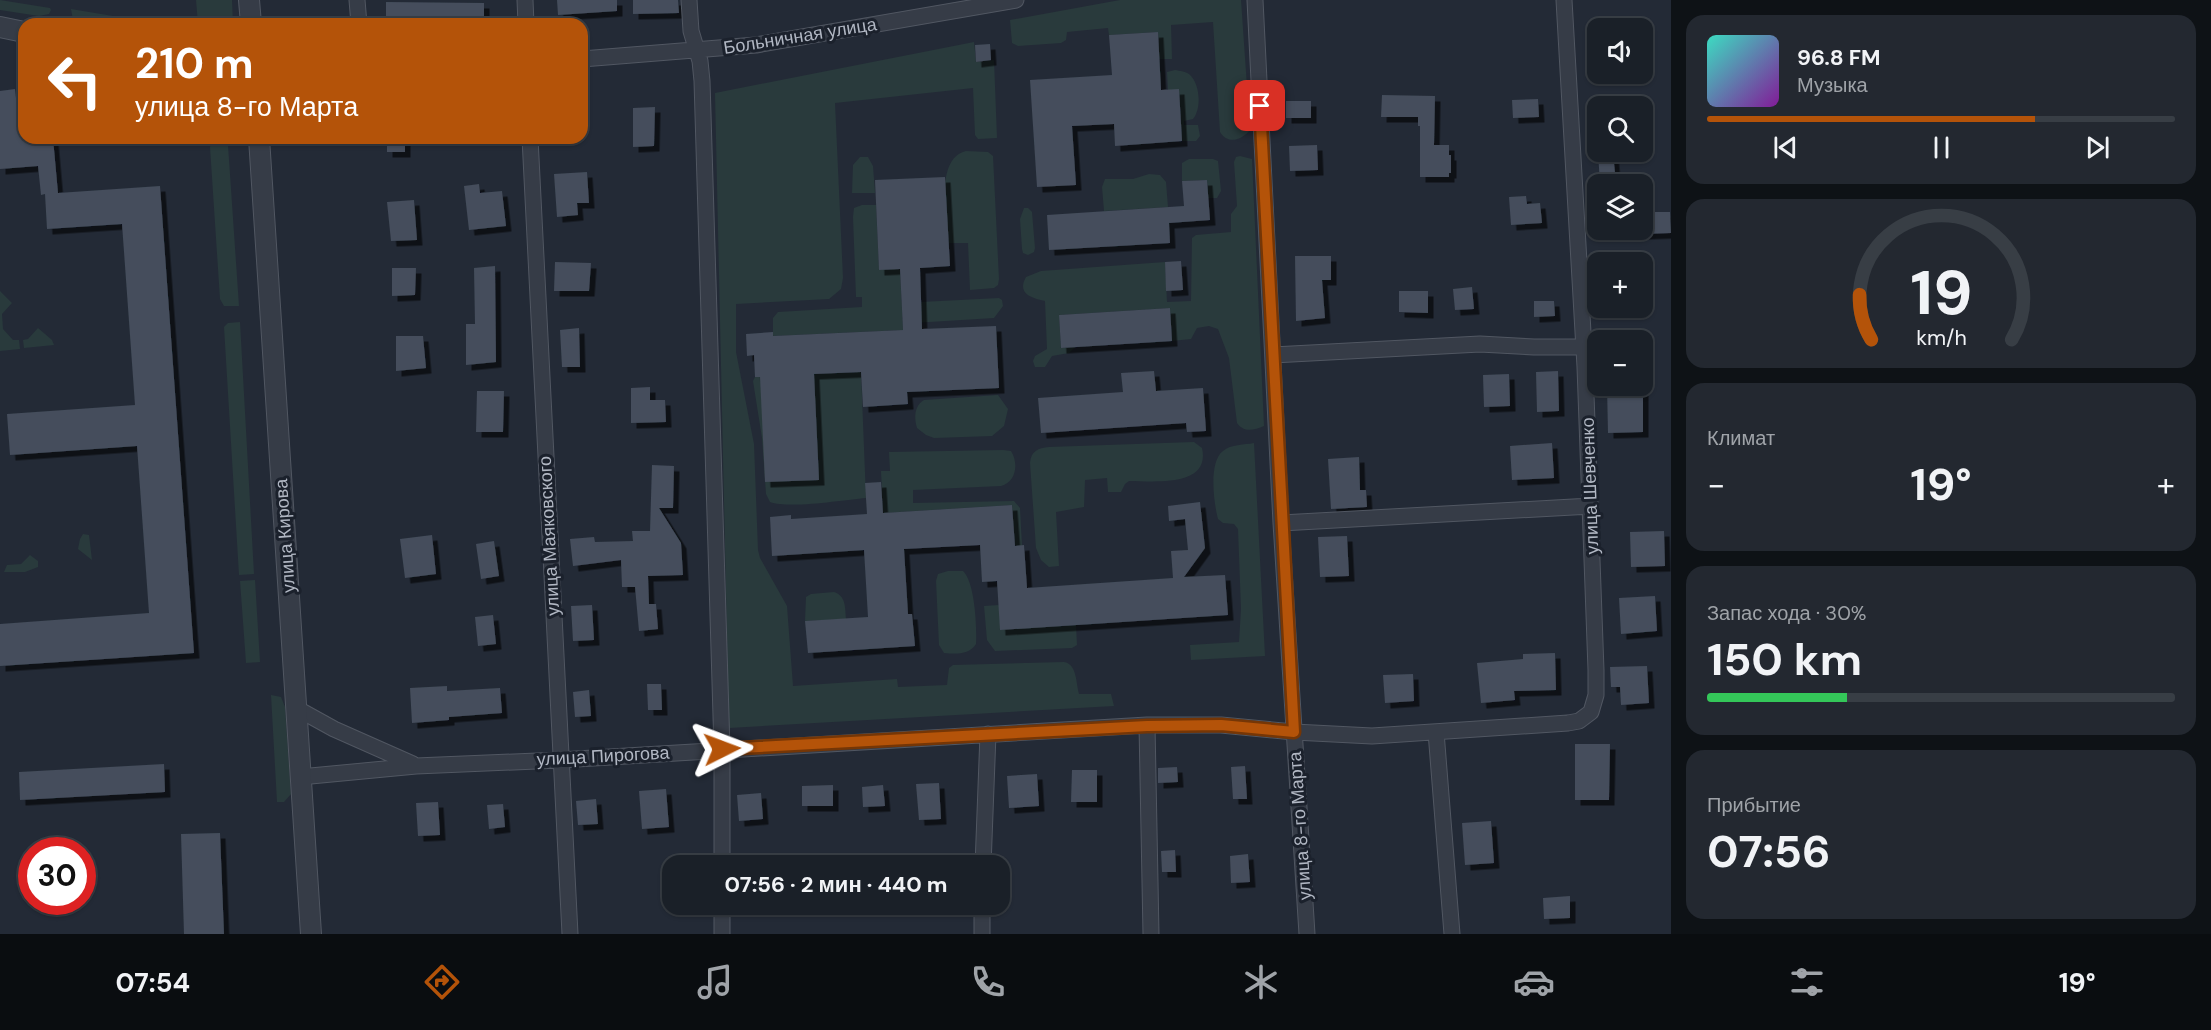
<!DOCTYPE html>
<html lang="ru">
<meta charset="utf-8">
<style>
:root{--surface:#1a2028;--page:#232830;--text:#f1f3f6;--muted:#9fa3a8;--line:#383e45;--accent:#b45309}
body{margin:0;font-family:"DM Sans",sans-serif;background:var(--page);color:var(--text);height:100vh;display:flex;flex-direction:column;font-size:22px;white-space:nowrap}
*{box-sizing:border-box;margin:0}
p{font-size:20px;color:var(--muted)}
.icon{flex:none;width:33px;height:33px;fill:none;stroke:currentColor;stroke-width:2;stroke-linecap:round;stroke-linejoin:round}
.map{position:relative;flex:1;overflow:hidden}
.side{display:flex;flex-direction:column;gap:15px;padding:15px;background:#0e1216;width:540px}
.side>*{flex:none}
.top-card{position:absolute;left:18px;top:18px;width:570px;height:126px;border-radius:18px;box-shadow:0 2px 4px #0004,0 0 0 2px var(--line);background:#b45309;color:#fff;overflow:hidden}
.controls{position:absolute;left:1587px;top:18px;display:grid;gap:12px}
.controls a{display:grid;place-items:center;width:66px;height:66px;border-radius:12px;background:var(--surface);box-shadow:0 2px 4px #0004,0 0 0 2px var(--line);font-size:30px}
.speed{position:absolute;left:18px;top:837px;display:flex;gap:12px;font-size:30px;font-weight:700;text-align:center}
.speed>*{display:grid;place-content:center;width:78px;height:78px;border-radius:50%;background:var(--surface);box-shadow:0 2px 4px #0004,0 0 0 2px var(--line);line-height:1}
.speed .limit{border:9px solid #d22;background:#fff;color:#111}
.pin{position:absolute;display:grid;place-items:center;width:51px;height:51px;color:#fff;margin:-26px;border-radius:12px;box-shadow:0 3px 9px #0006}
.me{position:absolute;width:66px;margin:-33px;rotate:87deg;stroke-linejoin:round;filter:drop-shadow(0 0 4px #0008)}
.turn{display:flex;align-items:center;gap:21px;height:126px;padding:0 18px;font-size:27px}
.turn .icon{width:78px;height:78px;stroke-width:2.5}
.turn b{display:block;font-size:42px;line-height:51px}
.big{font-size:45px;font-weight:700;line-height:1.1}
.side .card{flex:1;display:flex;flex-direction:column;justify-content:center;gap:9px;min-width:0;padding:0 21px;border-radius:18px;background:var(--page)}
.side .dial{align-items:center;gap:0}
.dial svg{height:156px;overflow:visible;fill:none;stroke:var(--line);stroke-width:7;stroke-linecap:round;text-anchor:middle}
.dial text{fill:var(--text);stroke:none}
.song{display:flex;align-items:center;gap:18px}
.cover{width:72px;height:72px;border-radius:9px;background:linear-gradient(135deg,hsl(170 70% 55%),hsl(290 70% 35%))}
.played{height:6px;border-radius:3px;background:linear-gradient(90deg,var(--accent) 70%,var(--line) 70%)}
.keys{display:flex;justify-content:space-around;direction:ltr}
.heat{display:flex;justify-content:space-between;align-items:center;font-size:33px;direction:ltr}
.charge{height:9px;border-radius:4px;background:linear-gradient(90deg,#34c759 30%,var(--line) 0)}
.trip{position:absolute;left:662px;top:855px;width:348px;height:60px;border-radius:18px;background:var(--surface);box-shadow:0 2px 4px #0004,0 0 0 2px var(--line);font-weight:700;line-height:60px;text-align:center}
.menu{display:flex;height:96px;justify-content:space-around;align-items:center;background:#0a0d10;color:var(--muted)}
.menu .icon{width:42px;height:42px}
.menu .current{color:var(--accent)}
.menu b{font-size:27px;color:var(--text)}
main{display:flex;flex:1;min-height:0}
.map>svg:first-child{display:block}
</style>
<main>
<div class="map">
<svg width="1671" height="934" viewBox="0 0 1671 934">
<defs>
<filter id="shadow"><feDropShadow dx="5.5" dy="5.5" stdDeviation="0" flood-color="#0009"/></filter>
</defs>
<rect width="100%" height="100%" fill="#232a36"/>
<!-- green -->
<path fill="#293a3c" d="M0,0L50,8L51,10L49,14L39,16L0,10Z
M196,0H232L233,24H198Z
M1120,0H1241L1250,130C1242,140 1228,145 1220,132L1213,22L1171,25L1172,59H1159L1158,32L1109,35L1108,28L1067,32L1066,40L1061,43L1018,46L1012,43L1010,20Z
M71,9L155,23V24H81L73,20Z
M974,42L976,62L994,60L997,138L978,139L975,135L973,88L835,103L843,278L841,289L829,299L736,304V352L754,444L758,550L760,558L787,606L793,686L897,679L898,687L947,685L949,668L953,665L1064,662C1077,664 1076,683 1079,694H1111L1114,706L729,728L715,93Z
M1175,70C1180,71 1184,71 1189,74C1200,83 1202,108 1193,119L1184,121V125H1198L1200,136L1196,141H1182L1179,90H1168L1167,72Z
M216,138H223L228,145L239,306H224L220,299L210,147L211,143Z
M966,151L988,152L993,156L999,279L998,285L994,288L970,290L968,243H949C947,219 934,159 966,151Z
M1240,156L1252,159L1264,426C1254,430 1244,433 1237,423L1229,358L1218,329L1209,326L1197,328L1191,339L1172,341L1170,308L1059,315L1061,348L1075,347L1069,353L1052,356L1045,367H1035L1033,361L1035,356L1047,349L1045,301C1030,298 1017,293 1026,277L1041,271L1165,262L1167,302L1191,301L1192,238L1196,235L1231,232V214L1237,206L1234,162L1236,157Z
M860,157H868L873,166L875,193H852L853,165Z
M1189,159H1213L1218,161L1221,191L1217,198H1208L1207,180L1182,181V163Z
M1149,174L1160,175L1166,182L1168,207L1104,211L1102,187L1105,179H1133Z
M862,205H876L879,269H900L903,330L773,336V318L778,312L862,307V297H856L853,217L854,208Z
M1024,208H1028L1032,212L1035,248L1034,252L1028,255L1023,253L1022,249L1020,219Z
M0,291L12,303L2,314L3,329L13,340H19L20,349L0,351Z
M999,298L1002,300L1003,306L994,318L913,323L921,302Z
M240,322L254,574L239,575L224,327L228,323Z
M38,328L52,340L54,345L24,348L23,340L28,339Z
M861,372L866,498C843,500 790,509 770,502L766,494L762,438L753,381L755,377Z
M998,395L1008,409L1004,426L992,436L934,438L926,435L917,428C914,418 914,406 924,400Z
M1194,442L1202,448C1211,488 1153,481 1129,481L1125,484L1121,492H1108L1107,478L1085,480L1084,507L1056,512L1059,566L1049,567L1041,560L1036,548L1030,463C1031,451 1038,448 1049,447Z
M1254,443L1265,656L1191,660L1190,645L1239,642L1241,609L1238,529L1234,524L1223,523L1218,519C1214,504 1208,462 1223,451C1231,444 1244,445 1254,443Z
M1003,450L1011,451C1019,464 1016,482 1001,486L913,490V503L1014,501L1020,508L1022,546H1015L1012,505L883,513L881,471H890L889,452Z
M83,534L89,535L92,560L78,549L80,539Z
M30,555L38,561V567L25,572H4L7,565L21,564Z
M948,571H963C975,582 977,628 976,644C969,655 956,654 944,653L939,645L936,581L938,574Z
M255,580L260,662L246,663L240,581Z
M834,592C846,596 845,607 846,619L805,621L806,597L811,594Z
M999,605L1076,625L1077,645L1072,648L995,651L987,640L984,606Z
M271,695L281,697L285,707L291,794L284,802H277Z"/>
<!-- building -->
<path fill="#444d5b" filter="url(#shadow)" d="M557,0H617V11L558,15Z
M633,0H678L679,13L633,14Z
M386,2L484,3V24H386Z
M1158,32L1161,90L1179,89L1182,141L1115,146L1114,124L1072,126L1076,185L1037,187L1030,80L1112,75L1109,35Z
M990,44L991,60L976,62L975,45Z
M15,89L16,98H24V138H53L58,193L160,186L194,653L0,666V624L149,613L137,446L10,455L7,414L135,405L122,224L47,229L45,194L41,195L38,166L0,169V91Z
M1382,95L1435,96L1434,145H1449V155H1451V173H1449V177H1420V126H1418V117H1381Z
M1538,99L1539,117L1513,118L1512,100Z
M1286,101H1311V118H1286Z
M655,107L654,146L633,147V108Z
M387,138H405V152H387Z
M1317,145L1318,170L1290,171L1289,146Z
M1598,152H1613L1616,184H1600Z
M587,172L589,203H577L578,215L557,217L554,174Z
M945,177L950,266L920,268L922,329L996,326L999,388L907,392L908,404L863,407L861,372L814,374L819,480L765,482L760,377H755L754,355L747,356L746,334L773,332V336L903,330L900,269L879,270L875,180Z
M1207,180L1210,220L1169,223L1170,243L1049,250L1047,215L1184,206L1182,181Z
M479,184L480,193L502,191L506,226L469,230L464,186Z
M1526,196L1527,204L1540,203L1542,223L1511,225L1509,197Z
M414,200L417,240L391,241L387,202Z
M1642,212H1670L1671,233L1642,234Z
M1295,256H1331V280H1322L1325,318L1296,321Z
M1181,261L1183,290L1166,291L1165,262Z
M555,262L591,263L589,291H554Z
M495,266L496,362L466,365V324H475L474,268Z
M392,268H416L415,295L392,296Z
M1472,287L1474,309L1455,310L1453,289Z
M1399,291H1428V313L1399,312Z
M1534,301H1554L1555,316L1534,317Z
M1170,308L1172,341L1061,348L1059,315Z
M579,328L580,367H562L560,330Z
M396,336H423L426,368L396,371Z
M1154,371L1156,391L1203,388L1206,431L1187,432L1186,423L1041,433L1038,398L1123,392L1121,373Z
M1558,371L1559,411L1537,412L1536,372Z
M1509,374L1510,406L1484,407L1483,375Z
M1607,386H1643V432L1608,433Z
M650,387V400H665L666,422L631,423V388Z
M477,391H504L503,432H476Z
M1552,443L1554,478L1512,480L1510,446Z
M1359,457L1360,490H1366L1367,507L1331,509L1328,459Z
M652,465L674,466L673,508H659L681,543L683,575L648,576L649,604H656L658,629L639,631L635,587H622L621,560L573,566L570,539L594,537L595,542L633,541L632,531H650Z
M881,482L883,513L1012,505L1015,546L1024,545L1027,588L1173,578L1171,551L1188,550L1185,519L1169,521L1168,506L1200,502L1205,548L1184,577L1225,575L1228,615L1000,630L997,581L982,582L980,545L904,549L908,614H912L915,646L808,653L805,621L868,617L864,550L772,556L770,517L791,515V519L867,514L865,483Z
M1664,531L1665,566L1631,567L1630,532Z
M432,535L436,574L405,578L400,539Z
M1347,536L1349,576L1320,577L1318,537Z
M494,541L499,576L481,579L476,544Z
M1655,596L1657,631L1621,634L1619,598Z
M592,605L594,640L573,641L571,606Z
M493,615L496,644L478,646L475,617Z
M1555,653L1556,690L1514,691L1515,700L1481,703L1477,663L1523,659V654Z
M1647,666L1649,703L1621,705L1620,687H1611L1610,667Z
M1413,674L1414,701L1385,703L1383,675Z
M647,684H661L662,710H648Z
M447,686V691L500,688L502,713L449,717V720L412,723L410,688Z
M589,690L591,716L575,717L573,692Z
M1575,744H1610L1609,800H1575Z
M164,764L165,792L20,800L19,772Z
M1245,766L1247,799H1233L1231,767Z
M1177,767L1178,782L1158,783V768Z
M1072,770H1097V802H1071Z
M1037,774L1039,806L1009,808L1007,776Z
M939,783L941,819L919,820L916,784Z
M833,785V806H802V786Z
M883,785L885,806L863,807L862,787Z
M666,789L669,827L642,829L639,791Z
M761,793L763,819L739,821L737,795Z
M596,799L598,824L578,825L576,801Z
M438,802L440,835L418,836L416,803Z
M503,804L505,827L489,829L487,805Z
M1491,821L1494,863L1465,865L1462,823Z
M220,833L224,934H184L181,834Z
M1175,850L1176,872H1162L1161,851Z
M1248,854L1250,882L1231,883L1230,856Z
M1570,896V918L1544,919L1543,898Z"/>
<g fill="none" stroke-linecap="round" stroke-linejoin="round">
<defs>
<path id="minor" d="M357,0L359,24
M525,0L526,24
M689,0L691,31L700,61L702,81L722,749V866
M1255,0L1281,523L1307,934
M582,59L756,45L1016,0
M530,138L570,934
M1273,355L1480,344L1534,347H1584
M1281,523L1591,506
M296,708L334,729L413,764
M1147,725L1151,934
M1436,732L1452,934
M300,777L416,766L560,760L1147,725H1221L1294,732L1372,736L1568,723L1579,721L1591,712L1596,695V670L1585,367L1564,0
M983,866L988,734
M722,904V934
M982,904V934"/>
<path id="tertiary" d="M249,0L251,24
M0,27L24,32
M259,138L311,934"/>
</defs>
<!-- minor casing -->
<use href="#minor" stroke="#515762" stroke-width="17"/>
<!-- tertiary casing -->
<use href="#tertiary" stroke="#515762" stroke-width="22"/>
<!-- minor -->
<use href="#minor" stroke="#363c47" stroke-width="15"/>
<!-- tertiary -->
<use href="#tertiary" stroke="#363c47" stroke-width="20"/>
</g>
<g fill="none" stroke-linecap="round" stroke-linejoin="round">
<defs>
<path id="route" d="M722,749L1147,726L1221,725L1294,732L1260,106"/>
</defs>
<!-- route casing -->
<use href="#route" stroke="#753606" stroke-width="15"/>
<!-- route -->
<use href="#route" stroke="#b45309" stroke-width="10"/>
</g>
<g text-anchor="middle" stroke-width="6" stroke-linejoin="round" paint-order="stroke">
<!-- street labels -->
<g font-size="18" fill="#b1b7c3" stroke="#1b212c">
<text transform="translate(800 36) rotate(-9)" y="6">Больничная улица</text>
<text transform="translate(1590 486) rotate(-92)" y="6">улица Шевченко</text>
<text transform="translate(285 536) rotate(-94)" y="6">улица Кирова</text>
<text transform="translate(549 536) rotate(-93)" y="6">улица Маяковского</text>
<text transform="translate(603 756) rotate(-3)" y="6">улица Пирогова</text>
<text transform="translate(1300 826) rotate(-94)" y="6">улица 8-го Марта</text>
</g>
</g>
</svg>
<div class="controls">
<a><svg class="icon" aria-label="sound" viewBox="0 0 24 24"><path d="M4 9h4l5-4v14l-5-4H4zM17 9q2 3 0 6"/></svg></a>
<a><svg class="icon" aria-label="search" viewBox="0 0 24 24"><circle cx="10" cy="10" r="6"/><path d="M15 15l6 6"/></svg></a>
<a><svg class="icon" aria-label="layers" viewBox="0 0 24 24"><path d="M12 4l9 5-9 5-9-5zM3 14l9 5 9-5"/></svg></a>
<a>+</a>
<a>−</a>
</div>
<div class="speed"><div class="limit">30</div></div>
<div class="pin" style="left:1260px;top:106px;background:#d93025"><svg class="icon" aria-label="arrive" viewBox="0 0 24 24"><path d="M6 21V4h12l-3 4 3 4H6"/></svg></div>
<svg class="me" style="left:722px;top:749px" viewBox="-20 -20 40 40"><path d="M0-17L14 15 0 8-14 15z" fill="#b45309" stroke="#fff" stroke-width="4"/></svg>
<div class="trip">07:56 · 2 мин · 440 m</div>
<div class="top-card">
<div class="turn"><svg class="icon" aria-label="left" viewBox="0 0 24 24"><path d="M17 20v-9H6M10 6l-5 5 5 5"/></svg><div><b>210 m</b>улица 8-го Марта</div></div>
</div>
</div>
<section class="side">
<div class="card">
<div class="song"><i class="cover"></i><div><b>96.8 FM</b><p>Музыка</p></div></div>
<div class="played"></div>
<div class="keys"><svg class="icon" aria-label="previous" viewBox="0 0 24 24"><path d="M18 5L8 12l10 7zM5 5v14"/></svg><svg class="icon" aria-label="pause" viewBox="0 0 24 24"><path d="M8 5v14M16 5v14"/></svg><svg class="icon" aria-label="next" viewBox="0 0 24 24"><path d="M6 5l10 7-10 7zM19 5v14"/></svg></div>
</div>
<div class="card dial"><svg viewBox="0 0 100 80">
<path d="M14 69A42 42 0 1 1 86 69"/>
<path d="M14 69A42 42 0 0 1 8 46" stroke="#b45309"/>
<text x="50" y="56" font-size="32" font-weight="700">19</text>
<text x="50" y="72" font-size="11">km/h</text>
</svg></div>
<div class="card"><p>Климат</p>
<div class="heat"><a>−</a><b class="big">19°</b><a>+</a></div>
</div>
<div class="card"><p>Запас хода · 30%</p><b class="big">150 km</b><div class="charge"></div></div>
<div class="card"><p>Прибытие</p><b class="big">07:56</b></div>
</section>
</main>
<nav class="menu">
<b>07:54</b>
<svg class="icon current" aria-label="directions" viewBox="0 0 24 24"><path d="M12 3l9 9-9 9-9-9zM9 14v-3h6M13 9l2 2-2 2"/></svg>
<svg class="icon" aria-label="music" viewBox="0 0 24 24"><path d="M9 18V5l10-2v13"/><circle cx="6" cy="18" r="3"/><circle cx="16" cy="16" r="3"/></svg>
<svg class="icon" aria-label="phone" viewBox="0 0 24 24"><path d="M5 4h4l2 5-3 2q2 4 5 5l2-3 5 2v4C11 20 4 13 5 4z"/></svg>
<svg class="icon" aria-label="climate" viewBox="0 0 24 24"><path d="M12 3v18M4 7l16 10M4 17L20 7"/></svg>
<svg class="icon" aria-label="car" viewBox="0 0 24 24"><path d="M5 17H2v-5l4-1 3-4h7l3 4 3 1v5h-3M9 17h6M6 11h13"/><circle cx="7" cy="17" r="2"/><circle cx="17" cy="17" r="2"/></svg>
<svg class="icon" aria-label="filters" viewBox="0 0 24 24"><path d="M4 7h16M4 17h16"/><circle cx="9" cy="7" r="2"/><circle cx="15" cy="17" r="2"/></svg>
<b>19°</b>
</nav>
